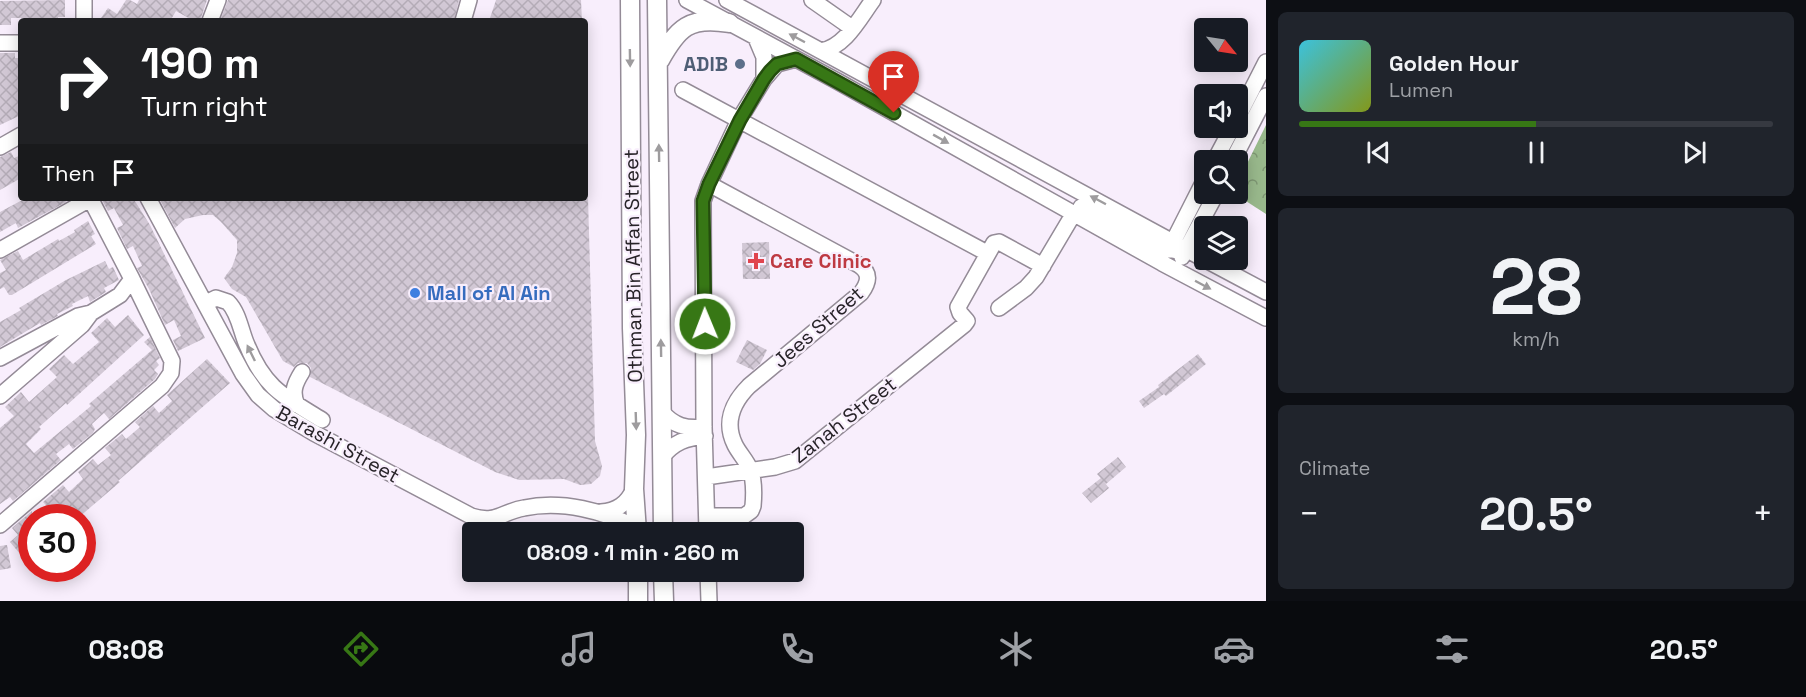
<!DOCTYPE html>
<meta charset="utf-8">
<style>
:root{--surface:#171b24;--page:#20242c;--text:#f1f3f6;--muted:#9ea1a6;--line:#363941;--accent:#377715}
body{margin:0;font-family:"Space Grotesk",sans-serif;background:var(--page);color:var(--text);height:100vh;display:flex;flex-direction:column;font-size:22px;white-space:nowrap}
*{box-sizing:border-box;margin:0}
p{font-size:20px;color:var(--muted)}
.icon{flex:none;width:33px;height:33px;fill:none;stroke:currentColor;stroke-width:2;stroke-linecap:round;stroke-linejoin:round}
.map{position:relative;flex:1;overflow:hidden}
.details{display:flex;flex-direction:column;gap:12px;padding:12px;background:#0d0f14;width:540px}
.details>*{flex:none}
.top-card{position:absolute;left:18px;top:18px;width:570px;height:183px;border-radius:6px;box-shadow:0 3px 15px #0003;background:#202124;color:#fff;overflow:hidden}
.needle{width:39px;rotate:120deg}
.tools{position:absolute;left:1194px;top:18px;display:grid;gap:12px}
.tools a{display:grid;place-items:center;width:54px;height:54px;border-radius:6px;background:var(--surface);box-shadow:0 3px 15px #0003;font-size:30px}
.speed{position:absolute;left:18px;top:504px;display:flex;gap:12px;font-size:30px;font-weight:700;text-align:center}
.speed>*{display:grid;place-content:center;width:78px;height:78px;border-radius:50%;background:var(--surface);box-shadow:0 3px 15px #0003;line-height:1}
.speed .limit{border:9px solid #d22;background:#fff;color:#111}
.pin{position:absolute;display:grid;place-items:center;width:51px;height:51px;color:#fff;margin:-62px -26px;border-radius:50% 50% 50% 0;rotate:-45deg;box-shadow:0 0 6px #0007}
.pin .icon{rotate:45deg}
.me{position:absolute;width:66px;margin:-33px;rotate:359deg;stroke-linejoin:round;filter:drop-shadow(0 0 4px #0008)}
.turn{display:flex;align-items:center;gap:21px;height:126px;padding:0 24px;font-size:27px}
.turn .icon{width:78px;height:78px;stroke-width:2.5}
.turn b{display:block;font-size:42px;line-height:51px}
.then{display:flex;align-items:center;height:57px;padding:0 24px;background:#0003;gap:12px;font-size:22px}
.big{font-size:45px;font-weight:600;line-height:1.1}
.details .tile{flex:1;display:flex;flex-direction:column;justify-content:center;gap:9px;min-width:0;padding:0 21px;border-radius:9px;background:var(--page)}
.details .dial{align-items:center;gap:0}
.dial b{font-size:78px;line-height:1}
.song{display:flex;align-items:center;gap:18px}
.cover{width:72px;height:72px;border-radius:9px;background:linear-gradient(135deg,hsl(190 70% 55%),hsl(70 70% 35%))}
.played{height:6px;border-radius:3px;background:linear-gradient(90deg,var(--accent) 50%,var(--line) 50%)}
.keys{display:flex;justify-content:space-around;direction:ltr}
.heat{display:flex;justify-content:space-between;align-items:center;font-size:33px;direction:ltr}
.trip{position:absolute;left:462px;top:522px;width:342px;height:60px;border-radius:6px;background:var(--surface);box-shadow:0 3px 15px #0003;font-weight:600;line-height:60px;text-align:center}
.menu{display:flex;height:96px;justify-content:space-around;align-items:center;background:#090b0e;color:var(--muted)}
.menu .icon{width:42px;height:42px}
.menu .active{color:var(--accent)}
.menu b{font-size:27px;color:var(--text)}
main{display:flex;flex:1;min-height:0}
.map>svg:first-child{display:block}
</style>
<main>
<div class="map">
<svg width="1266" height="601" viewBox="0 0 1266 601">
<defs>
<pattern id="forest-crowns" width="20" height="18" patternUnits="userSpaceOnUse" patternTransform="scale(1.5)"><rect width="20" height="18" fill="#99b98c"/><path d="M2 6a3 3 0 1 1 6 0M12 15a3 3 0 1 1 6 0" fill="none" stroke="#7d9672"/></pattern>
<pattern id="building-cross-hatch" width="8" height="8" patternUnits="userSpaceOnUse" patternTransform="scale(1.5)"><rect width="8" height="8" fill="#d2c8d5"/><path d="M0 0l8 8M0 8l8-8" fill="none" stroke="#b4acb7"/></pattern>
</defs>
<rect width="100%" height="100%" fill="#f8eefc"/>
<!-- forest -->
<path fill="url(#forest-crowns)" d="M1266,125V214L1235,194H1238V182Z"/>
<!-- building -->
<path fill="url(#building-cross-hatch)" d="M65,0V17H58V21H31V18H11V25H0V1Z
M126,0H130L137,4L139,0H207L200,21H194L176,11L170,21H99L108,8L117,14Z
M228,0H459L454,21H220Z
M496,0H581L582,21H489Z
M0,53H15V58H21V115L0,125Z
M11,152L14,158L21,155V178L0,190V157Z
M26,198H63L66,202L18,228L16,223L0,232V212Z
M101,198H133L150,225L205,338L178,351L173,340L181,336L174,320L165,325L149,289L137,268L142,266L133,246L127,249L117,228L123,225L114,208L108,211Z
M159,198H588L595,441L602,466L600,476L591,484L580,485L564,479L519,480L495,472L314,379L310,377L311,368L307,363H298L294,367L283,361L246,297L232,289L224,278L232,267L237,253V240L221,222L213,215H203L185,219L175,228Z
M88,221L95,234L91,236L96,244L12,295H9L4,287L0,289V273L6,270L0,260L18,251L23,260L58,239L59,241L75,232L74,230Z
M769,242L770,279H743L742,243Z
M105,261L109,269L113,267L119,280L104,288L106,292L90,302L88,296L72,304L73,306L57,314L58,316L41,325L40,323L0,347V322L21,310L19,308L66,280Z
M128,315L144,335L67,405L66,403L39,427L41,429L26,444L34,453L91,406L89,404L152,350L144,342L150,337L160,358L156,361L159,365L154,370L158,374L155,379L109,419L104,413L92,424L95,429L93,433L73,449L69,444L56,454L61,460L13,501L10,497L0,504V428L14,416L5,407L21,392L29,402L57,377L49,369L64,355L73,364L99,342L91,333L107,318L115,327Z
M747,340L767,350L760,364L753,370L736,362Z
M1198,354L1206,364L1166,396L1164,394L1144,408L1139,401L1159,387L1158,385Z
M207,359L230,383L118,481L120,482L78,518H38L49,508L43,502L63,485L69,492L83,479L78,472L93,459L98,465L111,455L105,448L122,434L126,439L140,427L135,422L153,406L159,413L172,401L167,395Z
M1118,457L1126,467L1106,484L1097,474Z
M1101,478L1109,488L1091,503L1082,493Z
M32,511V557L26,561L10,542L18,535L12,528Z
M7,545L11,568L0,570V546Z"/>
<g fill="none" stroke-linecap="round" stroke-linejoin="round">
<defs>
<path id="minor" d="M84,0V21
M687,0L837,81L1162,263L1266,318
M727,0L1204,259
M812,0L852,28
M210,21L218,0
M463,21L469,0
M756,38L764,57V79
M0,43H21
M821,51C845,47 859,19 873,0
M683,90L987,253
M1238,117L1266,62
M0,147L21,135
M1215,160L1232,128
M1233,160L1266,96
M148,198L243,374L258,395L274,409L314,433L471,516C497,524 501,512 524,508C562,500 604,511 637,528
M1081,207L1102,216L1163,248L1177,251L1187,249
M0,250L90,199
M1169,250L1204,181
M1182,257L1216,194
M1206,260L1266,292
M206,303L216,298L228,302C239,313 241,332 247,345C265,389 285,397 322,420
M999,308L1026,288L1036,277L1074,213
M0,358L78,316L91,313L120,295L132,279
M0,396L82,325L91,313
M297,405C291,392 295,383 302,372
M662,412C674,426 686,429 704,427
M662,457C674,442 686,438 705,436
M706,477L775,467L795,461L964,325L967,321L960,313L958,307L994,243L999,242L1043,266
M601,512C617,511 627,504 634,489
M707,516H744L751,511L753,506C754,495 754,479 750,469C746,460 739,453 735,445C724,423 732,403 749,386L861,293C869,282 871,273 859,265L709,184
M0,525L162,386L171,373L172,361L132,279L90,198
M707,532L704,427L703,201L709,184L739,120L764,79L777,64L796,59
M708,572L709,601"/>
<path id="major" d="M630,0L632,328L636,435L634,489L637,532
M657,0L663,532
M660,60C678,28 689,16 729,23
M638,572V601
M663,572L664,601"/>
</defs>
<!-- minor casing -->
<use href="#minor" stroke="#948b97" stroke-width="18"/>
<!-- major casing -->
<use href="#major" stroke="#948b97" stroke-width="21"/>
<!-- minor -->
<use href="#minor" stroke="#fff" stroke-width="15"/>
<!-- major -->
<use href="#major" stroke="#fff" stroke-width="18"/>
</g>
<!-- one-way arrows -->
<defs><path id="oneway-solid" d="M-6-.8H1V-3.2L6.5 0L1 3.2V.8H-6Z" transform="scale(1.5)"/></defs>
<g fill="#9e9c9e">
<use href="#oneway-solid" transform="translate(797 38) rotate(-152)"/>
<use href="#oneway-solid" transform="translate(630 58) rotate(89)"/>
<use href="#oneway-solid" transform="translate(941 139) rotate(29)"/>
<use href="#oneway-solid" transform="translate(659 153) rotate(-91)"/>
<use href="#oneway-solid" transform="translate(1098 200) rotate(-152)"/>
<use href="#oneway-solid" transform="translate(1203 285) rotate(28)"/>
<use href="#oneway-solid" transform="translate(661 348) rotate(-91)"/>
<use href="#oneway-solid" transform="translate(251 353) rotate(-116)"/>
<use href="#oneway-solid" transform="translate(636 421) rotate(88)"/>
</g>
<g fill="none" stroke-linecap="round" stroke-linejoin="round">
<defs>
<path id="route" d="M705,324L703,201L709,184L740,120L764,79L770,71L777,64L796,59L894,113"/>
</defs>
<!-- route casing -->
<use href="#route" stroke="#244d0e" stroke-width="15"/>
<!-- route -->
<use href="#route" stroke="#377715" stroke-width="10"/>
</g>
<!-- markers -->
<circle fill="#5c6f8a" stroke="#f8eefc" stroke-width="2" cx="740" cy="64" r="6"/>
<path fill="#e0444e" stroke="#f8eefc" stroke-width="2" d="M753 252h6v6h6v6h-6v6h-6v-6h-6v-6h6z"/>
<circle fill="#3f7fe0" stroke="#f8eefc" stroke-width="2" cx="415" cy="293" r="6"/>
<g text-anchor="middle" stroke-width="4.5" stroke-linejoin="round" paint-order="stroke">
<!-- service labels -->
<g font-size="20" font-weight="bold" fill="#4e5e75" stroke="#f8eefc" text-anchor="end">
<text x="728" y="71">ADIB</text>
</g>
<!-- health labels -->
<g font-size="20" font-weight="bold" fill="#be3a42" stroke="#f8eefc" text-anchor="start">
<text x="770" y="268">Care Clinic</text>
</g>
<!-- street labels -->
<g font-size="20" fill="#272328" stroke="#f8eefc">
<text transform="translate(633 266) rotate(-91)" y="7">Othman Bin Affan Street</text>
<text transform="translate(818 327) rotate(-41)" y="7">Jees Street</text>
<text transform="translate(844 420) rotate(-38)" y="7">Zanah Street</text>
<text transform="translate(338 444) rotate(29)" y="7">Barashi Street</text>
</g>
<!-- shop labels -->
<g font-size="20" font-weight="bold" fill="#366cbe" stroke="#f8eefc" text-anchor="start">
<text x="427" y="300">Mall of Al Ain</text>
</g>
</g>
</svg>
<div class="tools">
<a><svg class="needle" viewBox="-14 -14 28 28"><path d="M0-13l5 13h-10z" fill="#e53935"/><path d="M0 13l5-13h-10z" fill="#9ea1a6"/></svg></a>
<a><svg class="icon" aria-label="sound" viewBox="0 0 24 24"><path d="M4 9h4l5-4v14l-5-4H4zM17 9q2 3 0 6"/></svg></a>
<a><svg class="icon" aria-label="search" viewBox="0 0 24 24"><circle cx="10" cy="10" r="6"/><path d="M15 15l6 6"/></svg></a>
<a><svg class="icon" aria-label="layers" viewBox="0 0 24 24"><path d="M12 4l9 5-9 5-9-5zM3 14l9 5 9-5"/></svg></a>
</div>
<div class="speed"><div class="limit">30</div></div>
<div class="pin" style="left:894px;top:113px;background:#d93025"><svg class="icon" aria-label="arrive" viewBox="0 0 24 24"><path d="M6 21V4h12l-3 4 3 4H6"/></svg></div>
<svg class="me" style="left:705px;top:324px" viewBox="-20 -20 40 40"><circle r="17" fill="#377715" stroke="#fff" stroke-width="3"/><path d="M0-11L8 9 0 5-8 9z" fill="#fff"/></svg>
<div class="trip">08:09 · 1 min · 260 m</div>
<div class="top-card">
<div class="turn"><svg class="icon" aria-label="right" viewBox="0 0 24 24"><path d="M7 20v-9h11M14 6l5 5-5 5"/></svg><div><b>190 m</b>Turn right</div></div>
<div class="then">Then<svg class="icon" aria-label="arrive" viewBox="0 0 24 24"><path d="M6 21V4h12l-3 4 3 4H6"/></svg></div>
</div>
</div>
<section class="details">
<div class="tile">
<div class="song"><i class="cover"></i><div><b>Golden Hour</b><p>Lumen</p></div></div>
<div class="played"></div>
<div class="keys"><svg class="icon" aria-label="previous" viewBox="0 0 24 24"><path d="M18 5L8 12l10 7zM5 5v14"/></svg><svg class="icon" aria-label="pause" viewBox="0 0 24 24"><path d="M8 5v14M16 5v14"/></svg><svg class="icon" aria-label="next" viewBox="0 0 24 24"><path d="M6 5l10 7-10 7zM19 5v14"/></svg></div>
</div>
<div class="tile dial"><b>28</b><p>km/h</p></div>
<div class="tile"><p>Climate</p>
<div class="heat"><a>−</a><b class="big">20.5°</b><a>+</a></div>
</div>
</section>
</main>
<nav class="menu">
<b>08:08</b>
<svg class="icon active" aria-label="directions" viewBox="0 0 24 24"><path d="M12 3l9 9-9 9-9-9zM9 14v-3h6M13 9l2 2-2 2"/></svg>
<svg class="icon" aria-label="music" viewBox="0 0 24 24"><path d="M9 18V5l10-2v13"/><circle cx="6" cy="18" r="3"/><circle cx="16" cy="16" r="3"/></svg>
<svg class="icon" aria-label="phone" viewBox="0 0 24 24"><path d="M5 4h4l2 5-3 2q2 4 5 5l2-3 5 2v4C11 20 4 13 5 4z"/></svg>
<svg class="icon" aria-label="climate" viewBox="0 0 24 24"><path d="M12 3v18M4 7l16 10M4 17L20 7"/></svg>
<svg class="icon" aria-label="car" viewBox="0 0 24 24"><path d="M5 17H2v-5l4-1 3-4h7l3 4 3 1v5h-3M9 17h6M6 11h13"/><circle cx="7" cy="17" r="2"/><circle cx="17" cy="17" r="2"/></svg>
<svg class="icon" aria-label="filters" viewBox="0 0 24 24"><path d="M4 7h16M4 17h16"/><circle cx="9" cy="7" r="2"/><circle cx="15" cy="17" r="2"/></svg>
<b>20.5°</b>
</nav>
